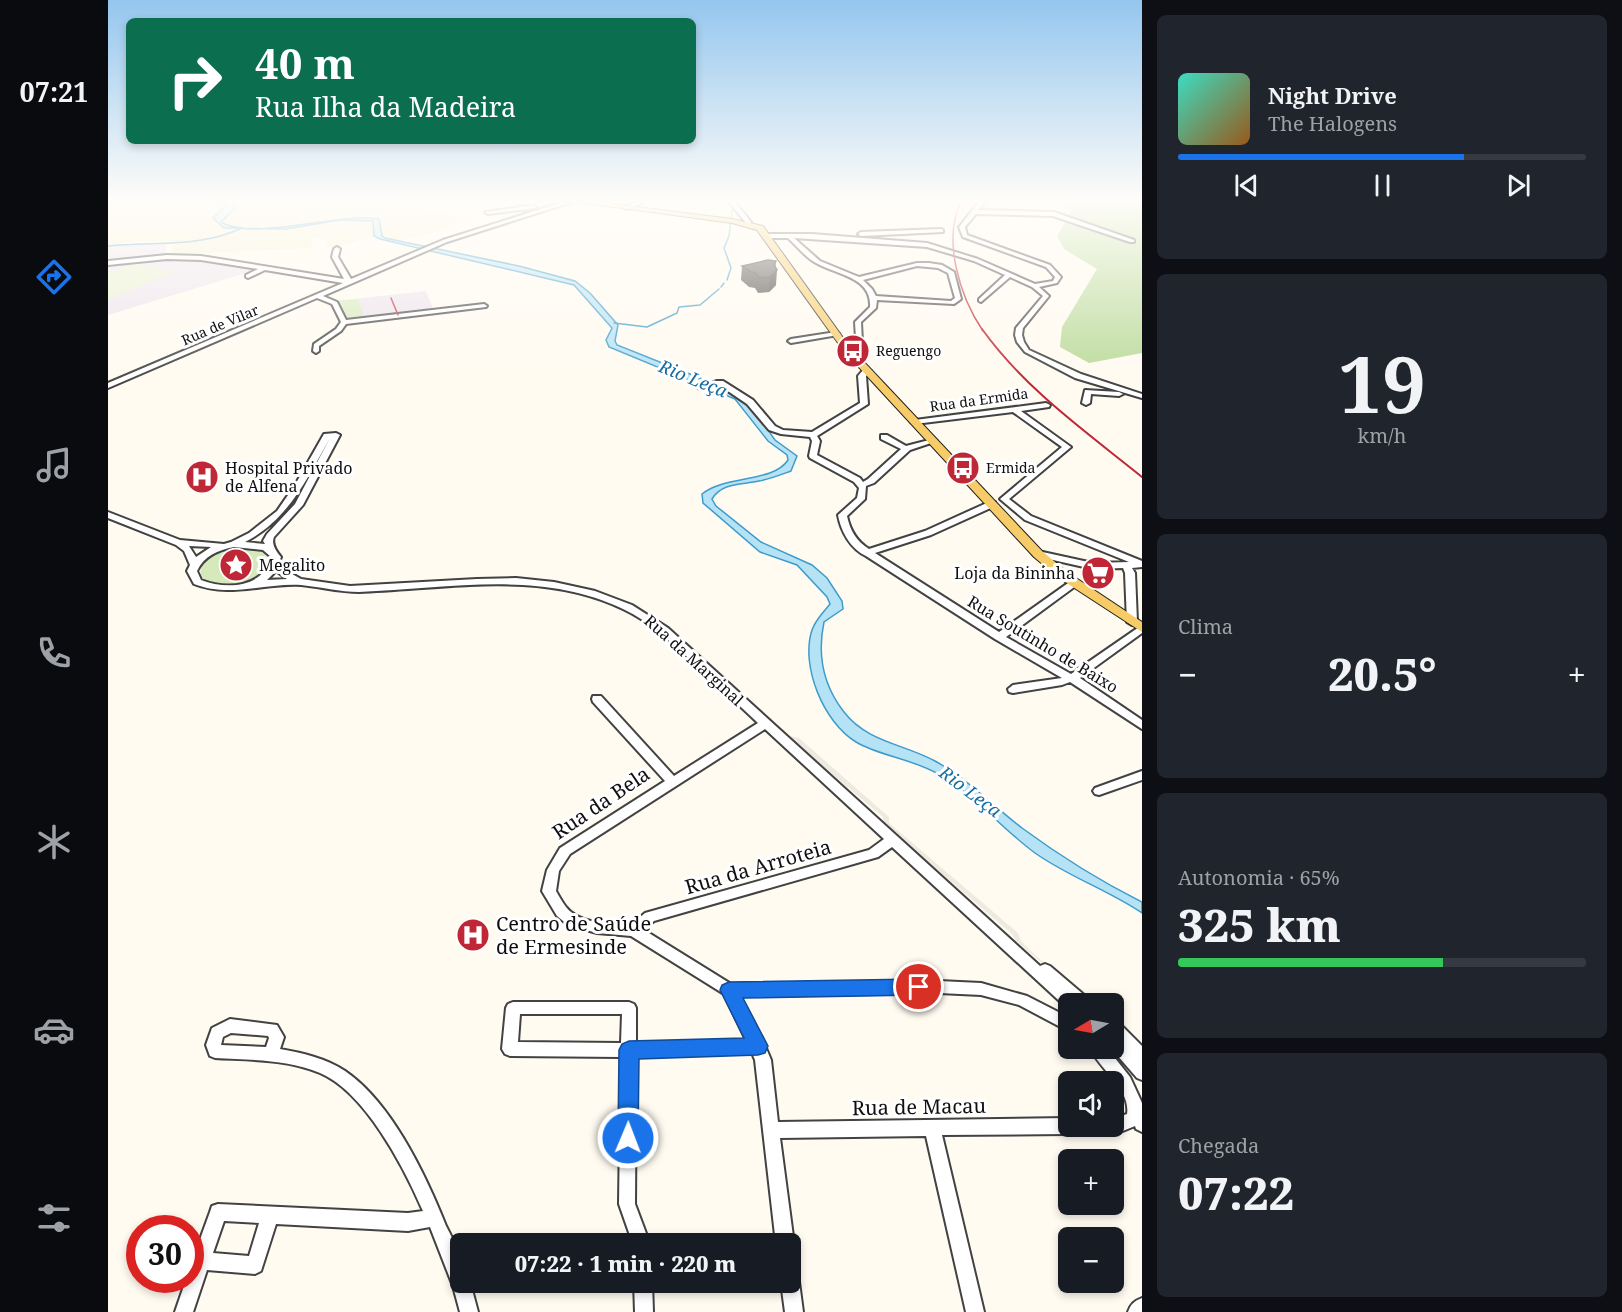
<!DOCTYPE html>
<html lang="pt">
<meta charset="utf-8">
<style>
:root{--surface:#171b24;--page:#20242c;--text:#f1f3f6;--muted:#9ea1a6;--line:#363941;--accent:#1a73e8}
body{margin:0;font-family:"Noto Serif",serif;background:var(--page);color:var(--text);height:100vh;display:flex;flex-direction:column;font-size:22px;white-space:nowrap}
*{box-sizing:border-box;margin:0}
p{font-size:20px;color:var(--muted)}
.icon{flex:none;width:33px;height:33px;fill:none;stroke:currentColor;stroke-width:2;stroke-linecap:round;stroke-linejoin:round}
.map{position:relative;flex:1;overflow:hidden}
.side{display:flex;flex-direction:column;gap:15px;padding:15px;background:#0d0f14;width:480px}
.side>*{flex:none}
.guide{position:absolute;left:18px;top:18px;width:570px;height:126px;border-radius:9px;box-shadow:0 3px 9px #0003;background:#0b6e4f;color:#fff;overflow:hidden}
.needle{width:39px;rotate:260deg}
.tools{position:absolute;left:950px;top:993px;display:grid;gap:12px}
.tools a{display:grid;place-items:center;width:66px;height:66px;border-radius:9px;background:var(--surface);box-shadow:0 3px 9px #0003;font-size:30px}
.speed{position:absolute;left:18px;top:1215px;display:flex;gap:12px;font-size:30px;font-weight:700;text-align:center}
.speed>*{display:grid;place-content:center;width:78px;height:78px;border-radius:50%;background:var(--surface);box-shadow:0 3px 9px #0003;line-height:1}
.speed .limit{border:9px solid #d22;background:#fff;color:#111}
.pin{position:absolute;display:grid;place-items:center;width:51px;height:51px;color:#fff;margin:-26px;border:3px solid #fff;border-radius:50%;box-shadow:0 2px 6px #0007}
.me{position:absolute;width:66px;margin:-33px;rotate:1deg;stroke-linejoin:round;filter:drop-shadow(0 0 4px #0008)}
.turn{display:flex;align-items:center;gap:21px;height:126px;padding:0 30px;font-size:27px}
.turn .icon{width:78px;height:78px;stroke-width:2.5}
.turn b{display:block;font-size:42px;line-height:51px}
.big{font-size:45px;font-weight:800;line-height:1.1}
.side .card{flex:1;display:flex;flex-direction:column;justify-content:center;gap:9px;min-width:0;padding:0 21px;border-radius:9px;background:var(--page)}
.side .dial{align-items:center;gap:0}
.dial b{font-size:78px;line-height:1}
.song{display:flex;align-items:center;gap:18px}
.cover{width:72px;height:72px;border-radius:9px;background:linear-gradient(135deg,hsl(170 70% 55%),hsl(30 70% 35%))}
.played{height:6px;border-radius:3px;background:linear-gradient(90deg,var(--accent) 70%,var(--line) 70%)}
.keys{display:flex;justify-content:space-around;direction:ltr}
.heat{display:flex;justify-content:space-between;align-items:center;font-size:33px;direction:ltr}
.charge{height:9px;border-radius:4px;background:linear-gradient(90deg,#34c759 65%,var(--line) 0)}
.trip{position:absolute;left:342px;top:1233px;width:351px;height:60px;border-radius:9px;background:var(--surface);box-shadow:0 3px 9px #0003;font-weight:800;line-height:60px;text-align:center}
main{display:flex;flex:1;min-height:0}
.tab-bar{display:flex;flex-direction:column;width:108px;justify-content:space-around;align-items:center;background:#090b0e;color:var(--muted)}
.tab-bar .icon{width:42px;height:42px}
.tab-bar .active{color:var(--accent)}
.tab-bar b{font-size:27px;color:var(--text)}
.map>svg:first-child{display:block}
</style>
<main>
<nav class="tab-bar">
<b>07:21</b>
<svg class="icon active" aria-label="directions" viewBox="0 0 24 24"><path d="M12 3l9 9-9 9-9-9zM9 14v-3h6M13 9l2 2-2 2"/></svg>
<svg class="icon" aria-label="music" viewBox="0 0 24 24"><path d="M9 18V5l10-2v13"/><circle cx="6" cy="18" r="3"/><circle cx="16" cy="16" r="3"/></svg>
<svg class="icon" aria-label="phone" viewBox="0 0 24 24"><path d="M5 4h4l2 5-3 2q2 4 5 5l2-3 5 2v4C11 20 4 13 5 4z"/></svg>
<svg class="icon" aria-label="climate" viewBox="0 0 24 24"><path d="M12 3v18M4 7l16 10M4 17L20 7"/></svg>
<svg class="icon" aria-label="car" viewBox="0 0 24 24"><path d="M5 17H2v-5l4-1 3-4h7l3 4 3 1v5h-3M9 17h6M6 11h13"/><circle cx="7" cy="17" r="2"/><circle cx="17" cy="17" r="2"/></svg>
<svg class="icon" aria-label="filters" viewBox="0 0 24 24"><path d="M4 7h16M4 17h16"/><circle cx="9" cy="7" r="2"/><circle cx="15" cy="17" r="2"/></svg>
</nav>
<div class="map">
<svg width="1034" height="1312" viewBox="0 0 1034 1312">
<rect width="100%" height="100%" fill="#fffbf1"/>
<!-- industrial -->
<path fill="#ece3ed" d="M30,243H59L57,258L90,260L141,270V272L0,315V247Z
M318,291L326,311L248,320L238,318L228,301Z"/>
<!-- farmland -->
<path fill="#f5f0d1" d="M0,202H299L296,207L369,218L340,226L343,228L290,241L276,236L259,238L230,247H219L217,238H203L204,246L199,248L75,254L64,253L65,241H30L0,245Z"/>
<!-- green -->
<path fill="#d6e9ba" d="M250,299L257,319L238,318L228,301Z
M125,547C139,546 157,546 160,562C150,585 113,591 93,577L92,565L104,554Z"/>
<!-- forest -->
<path fill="#bada99" d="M950,202H1034V353L981,363L952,347L954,327L989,269L956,249L949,236L964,210Z"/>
<!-- pitch -->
<path fill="#e6f1cc" d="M28,263L65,272L0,299V274Z"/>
<!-- plaza -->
<path fill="#efeadf" d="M671,726L682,736L691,738L781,817V823L910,933L913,941L927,955L987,1003H982L908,941L904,934L776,824L775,817L668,727Z"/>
<!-- water -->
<path fill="#b6e2f6" stroke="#3d9ccc" stroke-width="1.5" d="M113,202H124L127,205V209L113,222C144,242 230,212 271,219L274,236L277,238L411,266L467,281L482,293L510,325L507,341L509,345L617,388L641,403L667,440L689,456L683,471C672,475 662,479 651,481C634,485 614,482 604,499L608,506L653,542L704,565L719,578L734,601L735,609L716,622C709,655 715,685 736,712C759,742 796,744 827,761C860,779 885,806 914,828C952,856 992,881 1034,902V913C1000,890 961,877 927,853C894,829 868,796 832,775C806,759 771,756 748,742C716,723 692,666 704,630C708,619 715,613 722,604L719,597L689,565L652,552L595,503L594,494C617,475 665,483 680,460L679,455L660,441L627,399L501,347L498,340L504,328L466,285L272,239L266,236L265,221L232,220L178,229L116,228L105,218L119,204Z"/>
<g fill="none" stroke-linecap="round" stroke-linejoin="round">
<!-- stream -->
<path stroke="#3d9ccc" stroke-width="1.5" d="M629,203L635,202
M0,246C45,241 92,248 134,228
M619,280L623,268L616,248L621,236L625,204
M613,287L616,283
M506,323L539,327L569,313L571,307L592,305L611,289"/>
<defs>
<path id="minor" d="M455,202H464L339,242L215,296L229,302L238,320L376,304L379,306L378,307L238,324L233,331L211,346V351L208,353L205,351L206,344L228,329L233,322L224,304L209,298L0,388V383L235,283L157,270L140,278L138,277V275L150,269L93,260L59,259L0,265V261L59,255L93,256L236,279L224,257L226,249L229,247L232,249L230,257L243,279L335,240Z
M528,202H535L521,209L516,208Z
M621,202H627L643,222V224H639Z
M871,202H877L870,210L946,212L1026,240V242H1022L945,216L868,214L857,227L859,235L942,265L953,277L949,283L931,287L941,296L915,328L914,335L916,342L921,350L973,374L1034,394V398L967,378L917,352L909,342L907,335L908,328L935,296L924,287L902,277L873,302L871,301V299L897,275L866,261L819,247L686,238L712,261L751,277L809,263H821L834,265L846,272L853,299L846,304L769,300L768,308L753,322L754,342L733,344V342L748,339L747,322L762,307C764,277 729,275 708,263C697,257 689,246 680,238H659L656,236L659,234H704L819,243L870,259L927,284L945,281L947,277L938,267L855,237L851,227ZM809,266L830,268L840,273L847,298L843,301L768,296L764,289L755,280Z
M426,205L428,208L380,214L377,212Z
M833,229L835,230V232L753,236L750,234L753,232Z
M728,332L731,334L730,335L683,343L680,341L683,339Z
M756,369L763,371L758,376L760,404L709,436L712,441L709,455L752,478L755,482L760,479L793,449L773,439V435H779L798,446L825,439L829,441L802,450L766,483L758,486L757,499L739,516C742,530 748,541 761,549L817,531L881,502H887V506L823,535L767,553L891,632L963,581H969L971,583L969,585L898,637L963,674L1034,625V633L972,678L1034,720V729L962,682L954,685L905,693L901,692L900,689L905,685L954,678L887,639L758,556C743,549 733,532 730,515L749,498L751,488L746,482L702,458L701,456L704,441L702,437L673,434L661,430L639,404L611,385L594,390L590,388L609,381H615L645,400L667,426L675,430L704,432L752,403L750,376Z
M977,390L1011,392L1015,394L1011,396L983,394L982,403L978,405L974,403Z
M938,403L942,405L941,407L913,411L963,447L901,499L923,516L1034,561V567L1024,568L1027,573L1029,622L1028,624L1024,625L1019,622L1017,573L1015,568L985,569L927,556L925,554L930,551L985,563L1021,562L917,520L892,499L954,447L905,412L807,424L803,422L807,420Z
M228,433L232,435L195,505L166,537C163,544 168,551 173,557L171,562L177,570L193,579L242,586L369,579L408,578L446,582L487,591L524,605L560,628L932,966L937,964L942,966L982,1000L984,1004H960L959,1008L784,847L770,857L546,921L536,930L623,984L831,981L873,983L919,996L960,1017V1031L911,1005L873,995L831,993L631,996L653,1040L655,1041L663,1060L670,1122L960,1118V1126H968L966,1131L960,1134L834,1135L876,1312H858L818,1136L672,1138L686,1244L682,1250V1244H668L647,1060L644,1053L528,1057L527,1204L542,1244H525L511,1204L513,1057L402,1056L397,1054L394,1049L398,1008L400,1004L405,1002H521L526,1004L528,1008V1043L638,1040L616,994L523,936L489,933L460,925L449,916L434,891L439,870L452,848L557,781L485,702L484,699L485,696H493L566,776L650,723C629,703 608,684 587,664C565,644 543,622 515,609C432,569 340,589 251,592C232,592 213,587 193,585C156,583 121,598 86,584L79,571L82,565L76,551L68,545L0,518V512L72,540L116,544L123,542L141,533L169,511L187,485L216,434ZM222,438L187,504L159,534L155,541L157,544L137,542C180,520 199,479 222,438ZM81,546L103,547L88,557ZM126,547L155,550L163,557C155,588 119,590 93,580L89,571C96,556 110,550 126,547ZM168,571L179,579L159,580ZM657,729L776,839L761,850L537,913L523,925C503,923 472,925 458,907C454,902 451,896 448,891L451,871L462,854ZM412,1014H514L513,1043L410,1042Z
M1034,771V780L991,795L987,794L985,791L987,788Z
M122,1019L169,1025L176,1037L172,1049C194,1053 218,1058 237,1071C284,1103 318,1176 338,1226C343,1236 350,1248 352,1260C354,1267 352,1275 352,1282H362L370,1312H352L345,1286L322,1227L300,1231L168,1224L153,1271L147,1274L99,1270L85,1312H67L78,1280H82V1267L102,1212L104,1206L110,1204L300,1213L315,1211C296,1167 257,1092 212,1073C179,1059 142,1060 107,1058L102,1056L98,1045L104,1028ZM123,1033L160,1036L161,1038L158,1047L113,1045L115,1037ZM116,1221L151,1223L141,1256L105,1253Z
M1005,1020L1010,1022L1034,1046V1080L1029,1078L1003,1048H1005Z
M982,1048H999L1022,1077L1034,1103V1132L1028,1129L1027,1126L1010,1133L1004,1130L1003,1126H1005V1119L1019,1114C1023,1089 991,1069 982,1048Z
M682,1273L688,1276L691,1282L695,1312H677L673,1282H682Z
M526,1282H544L545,1312H527Z
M1034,1298V1312H1020C1023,1304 1026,1301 1034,1298Z"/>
<path id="major" d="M470,202H490L624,219L655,226L741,346L934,551L959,572L1034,622V632L951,578L926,557L735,350L649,230L624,223Z"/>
</defs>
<!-- minor casing -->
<use href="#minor" stroke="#424242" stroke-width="4"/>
<!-- major casing -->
<use href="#major" stroke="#202020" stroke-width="2"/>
<!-- minor -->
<use href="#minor" fill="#fff" fill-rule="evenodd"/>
<!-- major -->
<use href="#major" fill="#f7cc68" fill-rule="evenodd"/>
<!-- rail-far1 -->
<path stroke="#bf2737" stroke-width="1.5" d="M853,202C834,240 852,297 875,331
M283,298L290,315"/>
<!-- rail -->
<path stroke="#bf2737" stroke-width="2" d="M874,329C917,389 977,431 1034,477"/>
</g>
<!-- wall -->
<path fill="#4b4440" d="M634,266L668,268V285L661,292L650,293L647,288L641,287L633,280Z"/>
<!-- shaded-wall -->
<path fill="#3d3734" d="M668,261L667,272L669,270L668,285L661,292L662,277Z"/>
<!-- building -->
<path fill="#574f4b" stroke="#3d3734" stroke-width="1.5" d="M660,260L668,261L666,265L669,270L662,277L651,278L648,273L643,272L634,266Z"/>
<!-- sky -->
<linearGradient id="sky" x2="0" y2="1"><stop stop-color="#94c6ee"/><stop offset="0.52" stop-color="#fffdf9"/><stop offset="1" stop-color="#fffdf9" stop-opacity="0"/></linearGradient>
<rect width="1034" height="386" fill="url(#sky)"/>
<!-- route -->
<path fill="#1a73e8" stroke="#114b97" stroke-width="1.5" d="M811,979L818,981L821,987L818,992L811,995L635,998L660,1046L657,1053L650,1055L531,1059L530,1138L527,1145L520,1148L513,1145L510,1138L511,1050L514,1044L521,1041L636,1038L612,990L614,985L621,982Z"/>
<!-- icons -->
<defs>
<symbol id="bus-disc" viewBox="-11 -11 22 22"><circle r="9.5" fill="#bf2737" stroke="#fff"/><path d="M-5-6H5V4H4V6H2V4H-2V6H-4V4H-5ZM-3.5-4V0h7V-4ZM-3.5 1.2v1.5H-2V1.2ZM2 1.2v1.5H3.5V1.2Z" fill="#fff"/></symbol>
<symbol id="hospital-disc" viewBox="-11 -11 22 22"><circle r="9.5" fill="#bf2737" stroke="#fff"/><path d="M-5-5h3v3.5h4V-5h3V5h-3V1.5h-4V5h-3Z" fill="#fff"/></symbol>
<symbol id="sight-disc" viewBox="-11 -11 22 22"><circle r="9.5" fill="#bf2737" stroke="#fff"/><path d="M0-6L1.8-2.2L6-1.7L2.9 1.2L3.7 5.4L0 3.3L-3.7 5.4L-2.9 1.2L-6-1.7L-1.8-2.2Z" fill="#fff"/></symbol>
<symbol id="supermarket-disc" viewBox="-11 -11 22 22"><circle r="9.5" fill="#bf2737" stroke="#fff"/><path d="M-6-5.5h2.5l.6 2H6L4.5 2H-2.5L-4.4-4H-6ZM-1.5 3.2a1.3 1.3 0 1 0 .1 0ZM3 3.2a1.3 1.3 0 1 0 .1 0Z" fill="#fff"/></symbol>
</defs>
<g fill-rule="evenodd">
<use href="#bus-disc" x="726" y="332" width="38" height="38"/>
<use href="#bus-disc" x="836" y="449" width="38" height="38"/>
<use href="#hospital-disc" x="75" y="458" width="38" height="38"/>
<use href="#sight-disc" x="109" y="546" width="38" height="38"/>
<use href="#supermarket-disc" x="971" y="554" width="38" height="38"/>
<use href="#hospital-disc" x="346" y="916" width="38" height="38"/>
</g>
<g text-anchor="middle" stroke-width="6" stroke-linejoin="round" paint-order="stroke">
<!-- far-street labels -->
<g font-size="14" fill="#0f0f0f" stroke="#fff">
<text transform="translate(112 325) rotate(-23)" y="5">Rua de Vilar</text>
<text transform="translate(871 400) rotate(-8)" y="5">Rua da Ermida</text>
</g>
<!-- far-poi labels -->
<g font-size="14" fill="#0f0f0f" stroke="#fff" text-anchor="start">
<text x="768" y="356">Reguengo</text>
<text x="878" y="473">Ermida</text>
</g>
<!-- poi labels -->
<g font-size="16" fill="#0f0f0f" stroke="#fff" text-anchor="start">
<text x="117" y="474">Hospital Privado<tspan x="117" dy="18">de Alfena</tspan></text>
<text x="151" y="571">Megalito</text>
<text x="967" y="579" text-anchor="end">Loja da Bininha</text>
</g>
<!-- street labels -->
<g font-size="16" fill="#0f0f0f" stroke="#fff">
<text transform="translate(935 644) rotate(31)" y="6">Rua Soutinho de Baixo</text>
<text transform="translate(586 660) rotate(42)" y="6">Rua da Marginal</text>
</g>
<!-- water labels -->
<g font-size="18" font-style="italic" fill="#186da1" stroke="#fff">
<text transform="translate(585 379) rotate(22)" y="6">Rio Leça</text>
<text transform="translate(862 792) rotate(37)" y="6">Rio Leça</text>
</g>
<!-- near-street labels -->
<g font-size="20" fill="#0f0f0f" stroke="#fff">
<text transform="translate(493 803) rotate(-34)" y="7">Rua da Bela</text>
<text transform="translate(650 867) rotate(-16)" y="7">Rua da Arroteia</text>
<text transform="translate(811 1107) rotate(-1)" y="7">Rua de Macau</text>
</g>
<!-- near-poi labels -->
<g font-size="20" fill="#0f0f0f" stroke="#fff" text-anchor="start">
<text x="388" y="931">Centro de Saúde<tspan x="388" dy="23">de Ermesinde</tspan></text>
</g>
</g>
</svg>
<div class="tools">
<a><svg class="needle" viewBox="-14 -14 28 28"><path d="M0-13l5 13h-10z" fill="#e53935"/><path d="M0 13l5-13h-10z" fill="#9ea1a6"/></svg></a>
<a><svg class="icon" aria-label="sound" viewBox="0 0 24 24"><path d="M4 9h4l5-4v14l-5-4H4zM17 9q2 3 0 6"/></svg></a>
<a>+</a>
<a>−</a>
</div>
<div class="speed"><div class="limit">30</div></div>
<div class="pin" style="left:811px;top:987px;background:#d93025"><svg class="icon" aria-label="arrive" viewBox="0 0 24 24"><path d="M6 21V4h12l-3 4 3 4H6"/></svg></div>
<svg class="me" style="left:520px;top:1138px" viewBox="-20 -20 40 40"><circle r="17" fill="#1a73e8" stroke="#fff" stroke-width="3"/><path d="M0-11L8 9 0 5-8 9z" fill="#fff"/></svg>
<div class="trip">07:22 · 1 min · 220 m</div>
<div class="guide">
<div class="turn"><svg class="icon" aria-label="right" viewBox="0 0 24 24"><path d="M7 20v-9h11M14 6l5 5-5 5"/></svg><div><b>40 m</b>Rua Ilha da Madeira</div></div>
</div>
</div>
<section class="side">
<div class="card">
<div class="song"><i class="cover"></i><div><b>Night Drive</b><p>The Halogens</p></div></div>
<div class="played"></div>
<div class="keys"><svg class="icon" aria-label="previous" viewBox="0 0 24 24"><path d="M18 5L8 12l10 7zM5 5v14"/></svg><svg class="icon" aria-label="pause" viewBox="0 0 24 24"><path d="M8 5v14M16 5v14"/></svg><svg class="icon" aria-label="next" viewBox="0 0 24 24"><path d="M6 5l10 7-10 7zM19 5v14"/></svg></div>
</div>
<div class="card dial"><b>19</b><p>km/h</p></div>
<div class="card"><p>Clima</p>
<div class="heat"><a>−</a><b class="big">20.5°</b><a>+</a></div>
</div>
<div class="card"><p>Autonomia · 65%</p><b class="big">325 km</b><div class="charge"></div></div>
<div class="card"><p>Chegada</p><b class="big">07:22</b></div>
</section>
</main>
